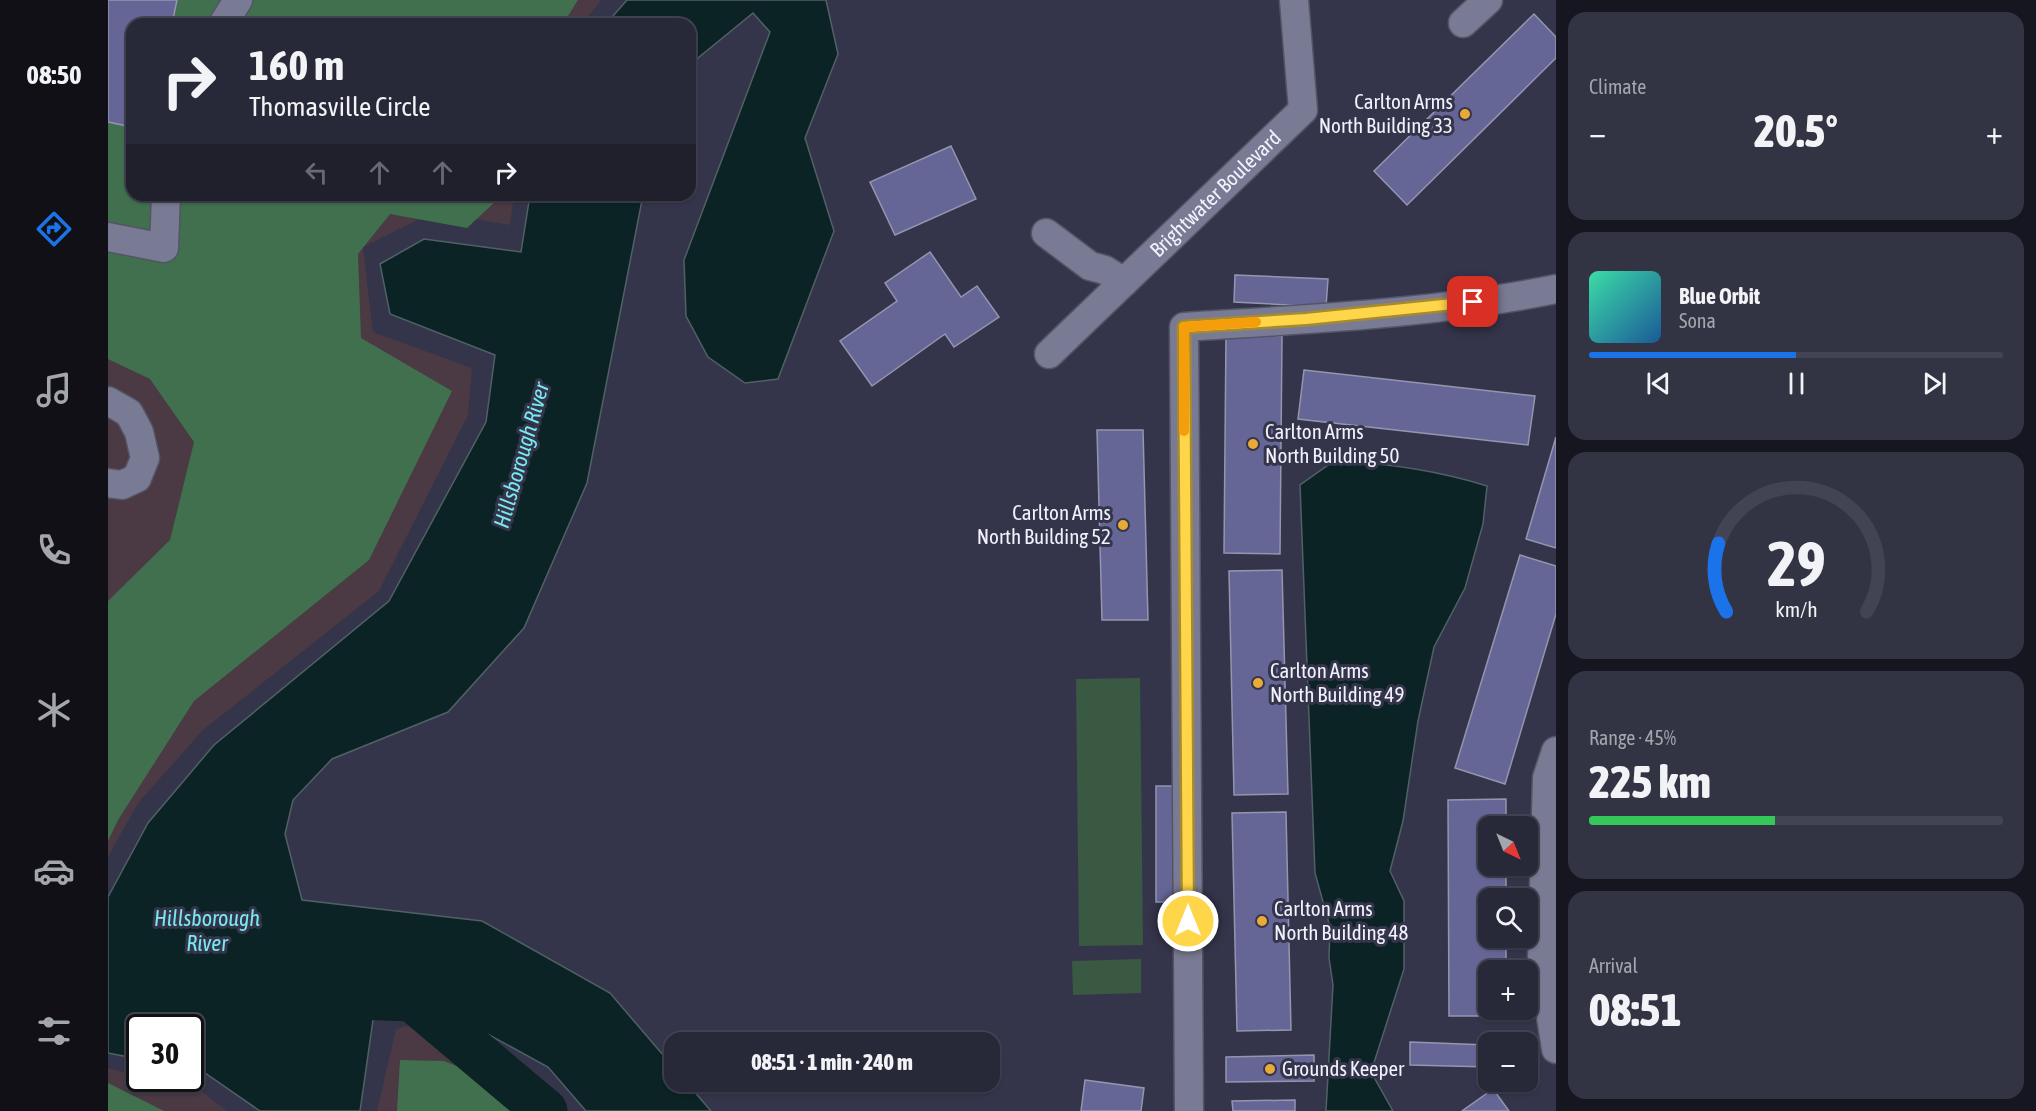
<!DOCTYPE html>
<meta charset="utf-8">
<style>
:root{--surface:#272838;--page:#333443;--text:#f1f3f6;--muted:#a4a6ae;--line:#434453;--accent:#1a73e8}
body{margin:0;font-family:"Asap Condensed",sans-serif;background:var(--page);color:var(--text);height:100vh;display:flex;flex-direction:column;font-size:22px;white-space:nowrap}
*{box-sizing:border-box;margin:0}
p{font-size:20px;color:var(--muted)}
.icon{flex:none;width:33px;height:33px;fill:none;stroke:currentColor;stroke-width:2;stroke-linecap:round;stroke-linejoin:round}
.map{position:relative;flex:1;overflow:hidden}
.panel{display:flex;flex-direction:column;gap:12px;padding:12px;background:#15161f;width:480px}
.panel>*{flex:none}
.hud{position:absolute;left:18px;top:18px;width:570px;height:183px;border-radius:18px;box-shadow:0 2px 4px #0004,0 0 0 2px var(--line);background:#272838;color:var(--text);overflow:hidden}
.needle{width:39px;rotate:137deg}
.fabs{position:absolute;left:1370px;top:816px;display:grid;gap:12px}
.fabs a{display:grid;place-items:center;width:60px;height:60px;border-radius:12px;background:var(--surface);box-shadow:0 2px 4px #0004,0 0 0 2px var(--line);font-size:30px}
.speed{position:absolute;left:18px;top:1014px;display:flex;gap:12px;font-size:30px;font-weight:700;text-align:center}
.speed>*{display:grid;place-content:center;width:78px;height:78px;border-radius:50%;background:var(--surface);box-shadow:0 2px 4px #0004,0 0 0 2px var(--line);line-height:1}
.speed .limit{border:3px solid #111;border-radius:9px;background:#fff;color:#111}
.pin{position:absolute;display:grid;place-items:center;width:51px;height:51px;color:#fff;margin:-26px;border-radius:12px;box-shadow:0 3px 9px #0006}
.me{position:absolute;width:66px;margin:-33px;rotate:0deg;stroke-linejoin:round;filter:drop-shadow(0 0 4px #0008)}
.turn{display:flex;align-items:center;gap:21px;height:126px;padding:0 24px;font-size:27px}
.turn .icon{width:78px;height:78px;stroke-width:2.5}
.turn b{display:block;font-size:42px;line-height:51px}
.lanes{display:flex;align-items:center;height:57px;padding:0 24px;background:#0003;justify-content:center;gap:30px;direction:ltr}
.lanes .off{opacity:.35}
.big{font-size:45px;font-weight:800;line-height:1.1}
.panel .card{flex:1;display:flex;flex-direction:column;justify-content:center;gap:9px;min-width:0;padding:0 21px;border-radius:18px;background:var(--page)}
.panel .dial{align-items:center;gap:0}
.dial svg{height:156px;overflow:visible;fill:none;stroke:var(--line);stroke-width:7;stroke-linecap:round;text-anchor:middle}
.dial text{fill:var(--text);stroke:none}
.song{display:flex;align-items:center;gap:18px}
.cover{width:72px;height:72px;border-radius:9px;background:linear-gradient(135deg,hsl(160 70% 55%),hsl(210 70% 35%))}
.played{height:6px;border-radius:3px;background:linear-gradient(90deg,var(--accent) 50%,var(--line) 50%)}
.keys{display:flex;justify-content:space-around;direction:ltr}
.heat{display:flex;justify-content:space-between;align-items:center;font-size:33px;direction:ltr}
.charge{height:9px;border-radius:4px;background:linear-gradient(90deg,#34c759 45%,var(--line) 0)}
.trip{position:absolute;left:556px;top:1032px;width:336px;height:60px;border-radius:18px;background:var(--surface);box-shadow:0 2px 4px #0004,0 0 0 2px var(--line);font-weight:800;line-height:60px;text-align:center}
main{display:flex;flex:1;min-height:0}
.tab-bar{display:flex;flex-direction:column;width:108px;justify-content:space-around;align-items:center;background:#101016;color:var(--muted)}
.tab-bar .icon{width:42px;height:42px}
.tab-bar .selected{color:var(--accent)}
.tab-bar b{font-size:27px;color:var(--text)}
.map>svg:first-child{display:block}
</style>
<main>
<nav class="tab-bar">
<b>08:50</b>
<svg class="icon selected" aria-label="directions" viewBox="0 0 24 24"><path d="M12 3l9 9-9 9-9-9zM9 14v-3h6M13 9l2 2-2 2"/></svg>
<svg class="icon" aria-label="music" viewBox="0 0 24 24"><path d="M9 18V5l10-2v13"/><circle cx="6" cy="18" r="3"/><circle cx="16" cy="16" r="3"/></svg>
<svg class="icon" aria-label="phone" viewBox="0 0 24 24"><path d="M5 4h4l2 5-3 2q2 4 5 5l2-3 5 2v4C11 20 4 13 5 4z"/></svg>
<svg class="icon" aria-label="climate" viewBox="0 0 24 24"><path d="M12 3v18M4 7l16 10M4 17L20 7"/></svg>
<svg class="icon" aria-label="car" viewBox="0 0 24 24"><path d="M5 17H2v-5l4-1 3-4h7l3 4 3 1v5h-3M9 17h6M6 11h13"/><circle cx="7" cy="17" r="2"/><circle cx="17" cy="17" r="2"/></svg>
<svg class="icon" aria-label="filters" viewBox="0 0 24 24"><path d="M4 7h16M4 17h16"/><circle cx="9" cy="7" r="2"/><circle cx="15" cy="17" r="2"/></svg>
</nav>
<div class="map">
<svg width="1448" height="1111" viewBox="0 0 1448 1111">
<rect width="100%" height="100%" fill="#34354a"/>
<!-- commercial -->
<path fill="#4b3943" d="M0,0H493L475,24H24V195H406L402,225L325,212L255,247L265,332L364,368L360,415L271,591L95,730L30,803L0,857Z
M312,1023L406,1063L451,1111H269L288,1029Z
M0,1068L31,1076L32,1078L42,1079L93,1091L119,1111H0Z"/>
<!-- green -->
<path fill="#3a5942" d="M1032,678L1035,945L971,946L968,679Z
M1033,959V993L965,995L964,961Z"/>
<!-- forest -->
<path fill="#41704f" d="M0,0H470L455,24H24V195H388V201L359,228L282,214L250,254L253,338L344,391L261,560L86,701L10,820L0,841V601L62,540L86,442L42,379L0,359Z
M292,1060L336,1061L396,1085L425,1111H289Z
M0,1083L56,1111H0Z"/>
<!-- water -->
<path fill="#0b2324" stroke="#506165" stroke-width="1.5" d="M519,0H718L730,54L697,138L726,231L670,379L637,383L600,357L578,316L576,260L662,32L645,13L590,58L582,75V24H498Z
M422,195H535L479,483L416,628L340,712L224,759L185,800L177,834L194,900L374,921L502,993L567,1069V1082H578L603,1111H478L440,1067L321,1002L267,1006L252,1111H152L97,1073L83,1070L82,1028H32L31,1059L0,1053V897L40,823L106,745L281,601L378,422L387,355L282,314L272,264L316,239L413,252Z
M1226,461C1279,463 1328,470 1379,486L1375,524L1357,588L1326,647L1310,721L1295,821L1282,871L1296,901V969L1263,1072L1285,1111H1218L1225,985L1221,958L1222,927L1207,873L1192,485Z"/>
<g fill="none" stroke-linecap="round" stroke-linejoin="round">
<!-- river -->
<path stroke="#0b2324" stroke-width="45" d="M247,997L304,999L437,1111"/>
</g>
<!-- building -->
<path fill="#656695" stroke="#9495af" stroke-width="1.5" d="M0,0H69L64,24H24V127L0,122Z
M1426,14L1448,37V58L1299,205L1266,171Z
M843,146L868,199L787,235L762,182Z
M822,252L853,297L869,286L891,317L846,347L837,334L764,386L732,341L789,301L777,283Z
M1127,275L1220,279L1218,307L1126,302Z
M1118,335L1174,336L1172,554L1116,553Z
M1196,370L1427,396L1420,445L1190,419Z
M989,430H1035L1040,620H994Z
M1448,437V548L1418,539Z
M1412,555L1448,566V614L1397,784L1347,768Z
M1174,570L1180,794L1126,795L1121,571Z
M1048,786H1072V902H1048Z
M1398,799V826H1380V866H1398V898H1380V938H1398V970H1380V1010H1398V1016H1341L1340,800Z
M1178,812L1183,1030L1129,1031L1124,813Z
M1302,1042L1380,1045V1067L1302,1065Z
M1206,1055V1081L1118,1082V1057Z
M977,1080L1036,1088L1033,1111H973Z
M1385,1089L1401,1111H1354Z
M1187,1100V1111H1125L1124,1101Z"/>
<g fill="none" stroke-linecap="round" stroke-linejoin="round">
<defs>
<g id="minor">
<path d="M1355,23L1380,0"/>
<path d="M115,24L130,0"/>
<path d="M938,233L982,266L997,270L1016,282"/>
<path d="M0,237L56,248L58,195"/>
<path id="s1" d="M941,354L1195,110L1186,0"/>
<path d="M0,401L21,413L31,432L37,458L29,478L14,485L0,483"/>
<path d="M1448,751L1439,778L1434,959L1448,1049"/>
<path d="M1081,1111L1076,327C1199,319 1326,314 1448,289"/>
</g>
</defs>
<!-- minor casing -->
<use href="#minor" stroke="#535465" stroke-width="31"/>
<!-- minor -->
<use href="#minor" stroke="#797a93" stroke-width="28"/>
</g>
<g fill="none" stroke-linecap="round" stroke-linejoin="round">
<defs>
<path id="route" d="M1080,921L1076,327L1198,319L1365,302"/>
</defs>
<!-- route casing -->
<use href="#route" stroke="#a68a30" stroke-width="15"/>
<!-- route -->
<use href="#route" stroke="#ffd54a" stroke-width="10"/>
<!-- slow -->
<path stroke="#f59e0b" stroke-width="10" d="M1076,431V327L1148,322"/>
</g>
<!-- markers -->
<g fill="#e9ab38" stroke="#34354a" stroke-width="2">
<circle cx="1357" cy="114" r="6"/>
<circle cx="1145" cy="444" r="6"/>
<circle cx="1015" cy="525" r="6"/>
<circle cx="1150" cy="683" r="6"/>
<circle cx="1154" cy="921" r="6"/>
<circle cx="1162" cy="1069" r="6"/>
</g>
<g text-anchor="middle" stroke-width="6" stroke-linejoin="round" paint-order="stroke">
<!-- poi labels -->
<g font-size="21" fill="#f1f2fd" stroke="#34354a" text-anchor="start">
<text x="1345" y="109" text-anchor="end">Carlton Arms<tspan x="1345" dy="24">North Building 33</tspan></text>
<text x="1157" y="439">Carlton Arms<tspan x="1157" dy="24">North Building 50</tspan></text>
<text x="1003" y="520" text-anchor="end">Carlton Arms<tspan x="1003" dy="24">North Building 52</tspan></text>
<text x="1162" y="678">Carlton Arms<tspan x="1162" dy="24">North Building 49</tspan></text>
<text x="1166" y="916">Carlton Arms<tspan x="1166" dy="24">North Building 48</tspan></text>
<text x="1174" y="1076">Grounds Keeper</text>
</g>
<!-- street labels -->
<g font-size="21" fill="#f1f2fd" stroke="#34354a">
<text dy="7" stroke="none"><textPath href="#s1" startOffset="231">Brightwater Boulevard</textPath></text>
</g>
<!-- water labels -->
<g font-size="22" font-style="italic" fill="#78e9f0" stroke="#34354a">
<text transform="translate(413 455) rotate(-74)" y="8">Hillsborough River</text>
<text x="99" y="926">Hillsborough<tspan x="99" dy="25">River</tspan></text>
</g>
</g>
</svg>
<div class="fabs">
<a><svg class="needle" viewBox="-14 -14 28 28"><path d="M0-13l5 13h-10z" fill="#e53935"/><path d="M0 13l5-13h-10z" fill="#a4a6ae"/></svg></a>
<a><svg class="icon" aria-label="search" viewBox="0 0 24 24"><circle cx="10" cy="10" r="6"/><path d="M15 15l6 6"/></svg></a>
<a>+</a>
<a>−</a>
</div>
<div class="speed"><div class="limit">30</div></div>
<div class="pin" style="left:1365px;top:302px;background:#d93025"><svg class="icon" aria-label="arrive" viewBox="0 0 24 24"><path d="M6 21V4h12l-3 4 3 4H6"/></svg></div>
<svg class="me" style="left:1080px;top:921px" viewBox="-20 -20 40 40"><circle r="17" fill="#ffd54a" stroke="#fff" stroke-width="3"/><path d="M0-11L8 9 0 5-8 9z" fill="#fff"/></svg>
<div class="trip">08:51 · 1 min · 240 m</div>
<div class="hud">
<div class="turn"><svg class="icon" aria-label="right" viewBox="0 0 24 24"><path d="M7 20v-9h11M14 6l5 5-5 5"/></svg><div><b>160 m</b>Thomasville Circle</div></div>
<div class="lanes"><svg class="icon off" aria-label="left" viewBox="0 0 24 24"><path d="M17 20v-9H6M10 6l-5 5 5 5"/></svg><svg class="icon off" aria-label="ahead" viewBox="0 0 24 24"><path d="M12 20V5M6 11l6-6 6 6"/></svg><svg class="icon off" aria-label="ahead" viewBox="0 0 24 24"><path d="M12 20V5M6 11l6-6 6 6"/></svg><svg class="icon" aria-label="right" viewBox="0 0 24 24"><path d="M7 20v-9h11M14 6l5 5-5 5"/></svg></div>
</div>
</div>
<section class="panel">
<div class="card"><p>Climate</p>
<div class="heat"><a>−</a><b class="big">20.5°</b><a>+</a></div>
</div>
<div class="card">
<div class="song"><i class="cover"></i><div><b>Blue Orbit</b><p>Sona</p></div></div>
<div class="played"></div>
<div class="keys"><svg class="icon" aria-label="previous" viewBox="0 0 24 24"><path d="M18 5L8 12l10 7zM5 5v14"/></svg><svg class="icon" aria-label="pause" viewBox="0 0 24 24"><path d="M8 5v14M16 5v14"/></svg><svg class="icon" aria-label="next" viewBox="0 0 24 24"><path d="M6 5l10 7-10 7zM19 5v14"/></svg></div>
</div>
<div class="card dial"><svg viewBox="0 0 100 80">
<path d="M14 69A42 42 0 1 1 86 69"/>
<path d="M14 69A42 42 0 0 1 10 34" stroke="#1a73e8"/>
<text x="50" y="56" font-size="32" font-weight="700">29</text>
<text x="50" y="72" font-size="11">km/h</text>
</svg></div>
<div class="card"><p>Range · 45%</p><b class="big">225 km</b><div class="charge"></div></div>
<div class="card"><p>Arrival</p><b class="big">08:51</b></div>
</section>
</main>
